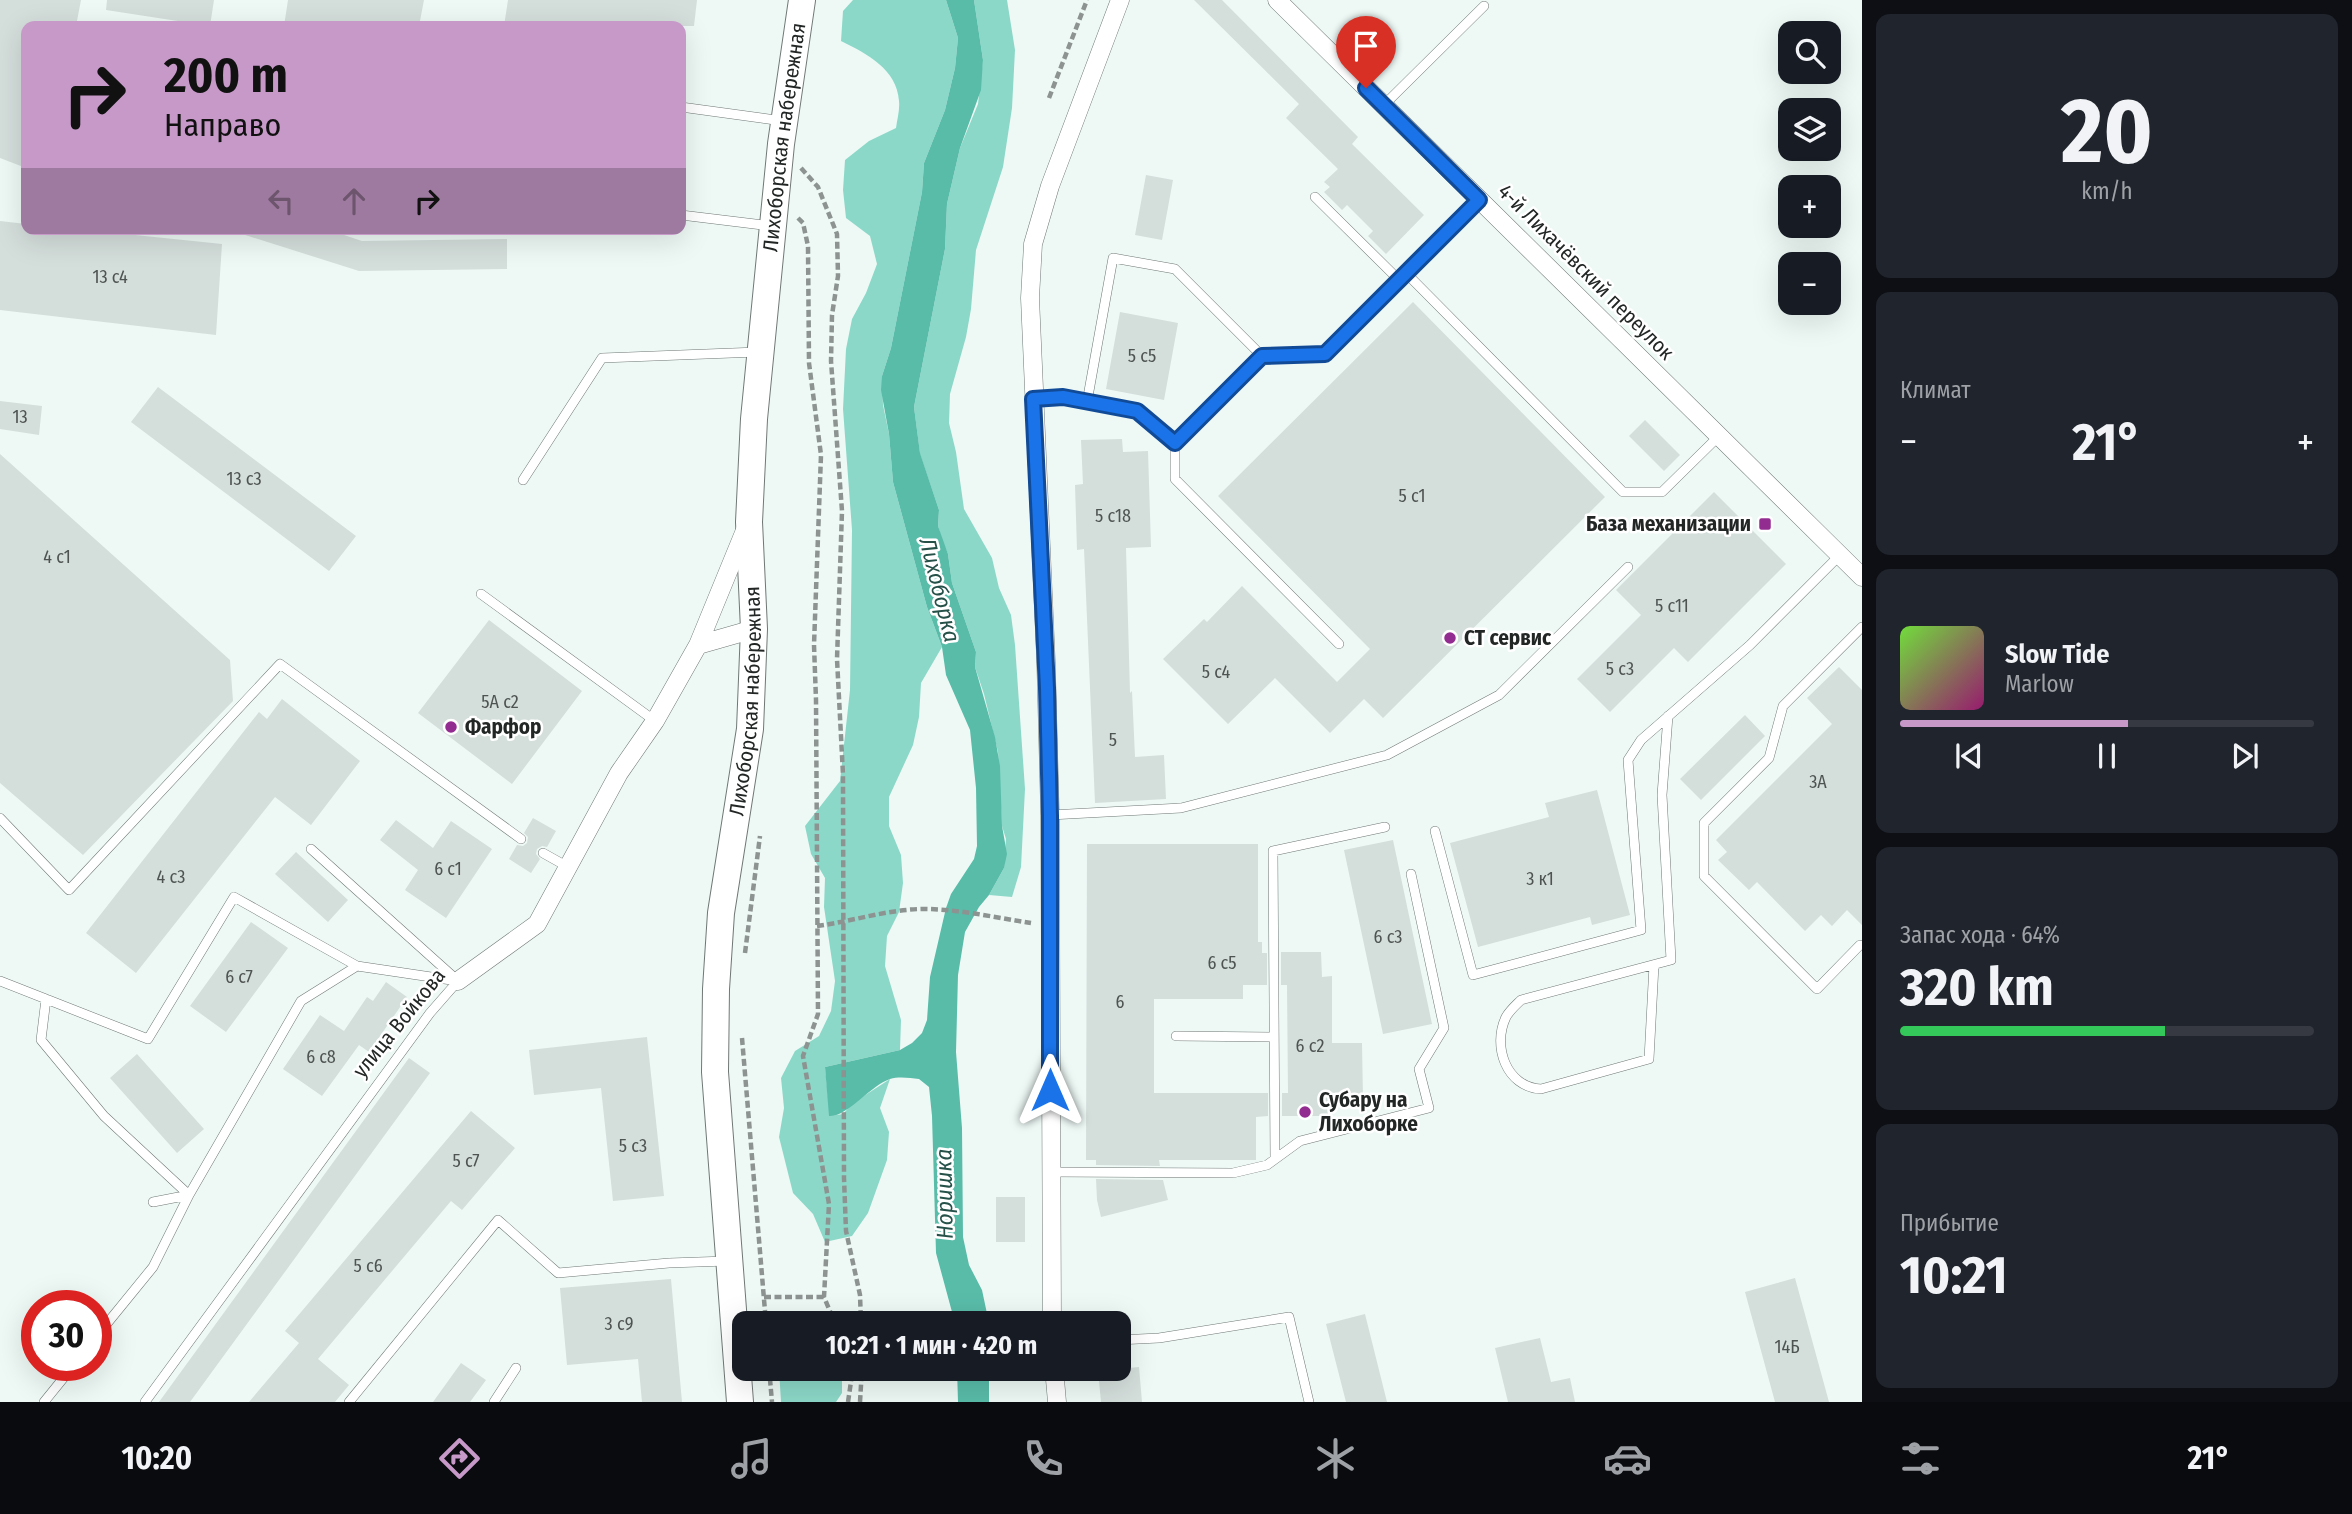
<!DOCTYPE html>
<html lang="ru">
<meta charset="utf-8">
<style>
:root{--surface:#171b24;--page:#20242c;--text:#f1f3f6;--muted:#9ea1a6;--line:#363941;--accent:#c799c9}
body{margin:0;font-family:"Fira Sans Condensed",sans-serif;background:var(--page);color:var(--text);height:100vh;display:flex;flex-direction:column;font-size:26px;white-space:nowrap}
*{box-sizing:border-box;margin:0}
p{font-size:23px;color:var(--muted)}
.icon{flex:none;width:38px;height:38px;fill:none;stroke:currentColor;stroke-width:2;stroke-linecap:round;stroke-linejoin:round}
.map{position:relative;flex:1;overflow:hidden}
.sheet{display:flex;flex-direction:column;gap:14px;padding:14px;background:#0d0f14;width:490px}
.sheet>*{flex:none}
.banner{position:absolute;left:21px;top:21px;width:665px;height:214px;border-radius:14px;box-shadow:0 7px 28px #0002;background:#c799c9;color:#111;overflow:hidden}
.tools{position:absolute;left:1778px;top:21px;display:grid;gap:14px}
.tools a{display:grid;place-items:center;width:63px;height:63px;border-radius:14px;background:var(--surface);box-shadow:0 7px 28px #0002;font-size:35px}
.speed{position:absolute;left:21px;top:1290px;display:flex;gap:14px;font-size:35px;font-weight:700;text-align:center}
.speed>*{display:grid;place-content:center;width:91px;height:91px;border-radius:50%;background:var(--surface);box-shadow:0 7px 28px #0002;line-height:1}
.speed .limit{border:10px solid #d22;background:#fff;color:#111}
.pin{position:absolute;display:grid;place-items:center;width:60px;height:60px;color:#fff;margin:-72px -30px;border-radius:50% 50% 50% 0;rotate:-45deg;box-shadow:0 0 7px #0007}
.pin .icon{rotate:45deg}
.me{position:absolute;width:77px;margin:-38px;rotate:0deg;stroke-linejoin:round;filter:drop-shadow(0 0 5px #0008)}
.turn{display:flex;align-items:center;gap:24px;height:147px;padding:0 28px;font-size:32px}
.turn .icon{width:91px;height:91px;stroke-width:2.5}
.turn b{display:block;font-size:49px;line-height:60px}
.lanes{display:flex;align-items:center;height:66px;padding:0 28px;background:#0003;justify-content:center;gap:35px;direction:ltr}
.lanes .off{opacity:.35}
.big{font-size:52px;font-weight:700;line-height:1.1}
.sheet .card{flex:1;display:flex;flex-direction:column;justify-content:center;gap:10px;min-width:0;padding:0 24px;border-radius:14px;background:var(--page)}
.sheet .dial{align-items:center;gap:0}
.dial b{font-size:91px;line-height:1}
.song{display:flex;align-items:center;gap:21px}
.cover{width:84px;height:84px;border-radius:10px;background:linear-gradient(135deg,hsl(100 70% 55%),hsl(320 70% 35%))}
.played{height:7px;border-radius:4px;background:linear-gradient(90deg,var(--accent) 55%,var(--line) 55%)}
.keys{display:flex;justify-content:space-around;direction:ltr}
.heat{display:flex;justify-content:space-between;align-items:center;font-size:38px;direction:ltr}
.charge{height:10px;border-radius:5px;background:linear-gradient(90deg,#34c759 64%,var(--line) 0)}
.trip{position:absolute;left:732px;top:1311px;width:399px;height:70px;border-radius:14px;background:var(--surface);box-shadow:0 7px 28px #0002;font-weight:700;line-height:70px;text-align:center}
.tabs{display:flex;height:112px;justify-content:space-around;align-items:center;background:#090b0e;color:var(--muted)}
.tabs .icon{width:49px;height:49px}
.tabs .active{color:var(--accent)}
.tabs b{font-size:32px;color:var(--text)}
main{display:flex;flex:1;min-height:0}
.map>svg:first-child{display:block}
</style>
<main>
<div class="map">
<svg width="1862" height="1402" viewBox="0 0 1862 1402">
<rect width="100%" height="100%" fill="#eef9f6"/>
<!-- green -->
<path fill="#8cd8c8" d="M853,0H946L958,38L955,68L945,110L924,163L922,192L891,348L882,376L883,405L889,434L893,482L927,607L942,647L921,683L919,717L913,745L889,797V826L901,855L903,883L899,912L887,936L885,966L901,1020L900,1050L825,1067L830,1116L843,1114L853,1103L890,1079L880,1108L889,1132L887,1160L868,1213L852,1236L825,1242L813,1214L793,1193L779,1137L784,1108L781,1078L795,1051L819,1036L831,1011L835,981L824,907L825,878L811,854L805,826L840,781L850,690L852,530L843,409L846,349L852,319L866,293L877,264L870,236L846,218L843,190L845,160L869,141L896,128C897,120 900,110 899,101C897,69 867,54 841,41L843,11Z
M974,0H1007L1015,50L1012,108L1003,167L976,250L971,309L966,337L950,394L949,423L956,452L964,509L992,558L999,588L1011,615L1015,645L1025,789L1021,867L1012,897L989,895L1004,868L1006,839L1002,826L998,752L984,694L975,667L976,652L952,583L948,554L942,540L938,526L939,510L920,454L914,407L945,249L947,204L960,148L978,104L983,60Z
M779,1369H842V1393L836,1402H781Z"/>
<!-- water -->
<path fill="#59bca9" d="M946,0H974L983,60L981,90L960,148L947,204L945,249L914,407L920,453L939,510L938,526L948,554L952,583L976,652L975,667L995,737L1000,766L1002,826L1007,854L1004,868L989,895L979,907L965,932L958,975L956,1052L962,1128L963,1237L969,1265L982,1290L989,1323H955L936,1253L932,1116L929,1087L919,1079C910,1078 899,1076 890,1079C871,1085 846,1118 829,1116L825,1067L900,1050L912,1043L922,1033L927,1020L930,977L946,908L951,894L974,859L977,846L976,788L970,730L946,675L942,647L927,607L893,482L889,434L881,390L882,376L891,348L922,192L924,163L945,110L955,68L958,38Z
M957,1369H989V1402H958Z"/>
<!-- building -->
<path fill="#d4dedb" d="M0,0H81L76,26H26V168L0,158Z
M107,0H214L210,26L106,10Z
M288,0H424L419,26H284Z
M508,0H697L694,26H504Z
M1194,0H1222L1358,137L1352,144L1424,215L1386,254L1368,236L1373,231L1347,205L1342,210L1324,192L1330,187L1324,182L1338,169L1286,118L1299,104Z
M1146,175L1173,180L1162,240L1135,235Z
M0,221L26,224V229H77L222,244L216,335L0,310Z
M239,229H326L362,241L507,239V269L359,271L239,233Z
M1413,302L1605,497L1383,718L1364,699L1330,733L1275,678L1228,724L1163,659L1204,619L1207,622L1242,586L1337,682L1370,649L1218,496Z
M1120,312L1178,323L1164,400L1106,389Z
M158,387L356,536L329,571L131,422Z
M0,401L42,406L39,435L0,429Z
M1645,420L1680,455L1664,471L1629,436Z
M1122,439L1123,452L1148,451L1151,547L1126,548L1130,693L1132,691L1135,757L1164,755L1166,799L1095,803L1084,549L1077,550L1075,485L1083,484L1081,440Z
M0,454L230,660L233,701L83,855L0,783Z
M1714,492L1786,564L1688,662L1674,648L1610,712L1577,679L1641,615L1616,590Z
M489,620L582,691L512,784L418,713Z
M1839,667L1862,690V925L1847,910L1832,926L1821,915L1805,931L1757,882L1749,890L1718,860L1727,852L1716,840L1832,724L1807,698Z
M282,699L360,761L311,825L275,797L136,973L86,933L259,712L267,719Z
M1745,715L1765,736L1701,800L1680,779Z
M1597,790L1630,915L1592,925L1590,917L1478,947L1450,843L1549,817L1545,803Z
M533,818L556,831L547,847L542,846L537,849L536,854L540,859L531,873L509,859L517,845L523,846L527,843L528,837L524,833Z
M396,820L433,848L451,821L492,849L446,918L405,890L418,870L380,840Z
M1393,840L1432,1024L1383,1034L1344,850Z
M1087,844H1258V942H1262V953H1267V985H1243V999H1154V1093H1268V1116L1256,1117V1160H1159L1160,1166L1096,1165V1160H1086Z
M296,852L348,900L328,922L275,874Z
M251,922L288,948L226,1032L190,1006Z
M1281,952H1321L1322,977L1332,976V1043H1362L1363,1100H1332V1116H1282V1093H1288L1287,985H1281Z
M386,982L407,997L369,1052L359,1045L322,1096L283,1069L320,1015L344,1031L367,997L373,1001Z
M647,1037L664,1196L613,1201L601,1088L534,1095L529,1050Z
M137,1054L204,1129L177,1153L110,1078Z
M409,1058L430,1073L190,1402H159Z
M471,1111L515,1148L462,1210L451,1201L318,1359L349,1385L335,1402H249L299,1343L285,1331Z
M1096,1179L1163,1180L1168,1200L1101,1217L1097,1200Z
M996,1197H1025V1242H996Z
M1795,1278L1829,1402H1775L1745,1292Z
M671,1279L682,1402H642L638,1359L567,1365L560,1288Z
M1365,1314L1387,1402H1346L1326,1324Z
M1540,1338L1551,1382L1570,1378L1575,1402H1508L1495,1348Z
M461,1363L486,1380L470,1402H433Z
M1139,1367L1142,1402H1101L1098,1371Z"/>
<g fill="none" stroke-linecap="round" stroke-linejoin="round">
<defs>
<path id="lane" d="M1384,105L1484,6
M681,107L783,121
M1315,197L1399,280
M1479,199L1406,273L1623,492H1662L1719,436
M681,215L771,226
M1033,399L1063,397L1137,411L1175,443
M1087,402L1113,258L1175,269L1262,356
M523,480L602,358L758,352
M481,594L655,721
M1339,644L1175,479V443L1262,356L1325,354L1406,273
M1050,815L1181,808L1387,755L1499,695L1628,567
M0,818L69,890L280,664L521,839
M1435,831L1473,975L1641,930L1628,760L1641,740L1750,645L1840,555
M311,849L457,980
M543,853L568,867
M1860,945L1817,989L1704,876V823L1769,758L1783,706L1862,627
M1654,965L1649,1059L1541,1089C1506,1087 1492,1046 1506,1017C1510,1010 1516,1005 1521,1000L1671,960L1662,795L1668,716
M0,981L148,1039L234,897L357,966L458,981
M46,999L41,1040L104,1116L189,1195
M1176,1036L1274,1037
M1275,1159L1273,851L1385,827
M1050,1172L1233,1173L1267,1165L1300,1141L1429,1108L1419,1069L1444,1028L1411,874
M153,1202L189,1195
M96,1337L153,1267L189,1195L301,1001L357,966
M1118,1340L1159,1338L1289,1317L1309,1402
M44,1402L74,1365
M145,1402L430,1013L458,981
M349,1402L498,1220L558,1273L669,1263L727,1261
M494,1402L516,1368"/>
<path id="street" d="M1277,0L1862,577
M698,645L754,629
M458,981L537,924L619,773L655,721L698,645L746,528
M1052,1323L1050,815L1046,662L1030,298L1033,244L1050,186L1120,0
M1054,1368L1057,1402"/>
<g id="secondary">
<path id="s1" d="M740,1402L715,1072L716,989L721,913L750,729L754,629L749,522L754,419L781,144L802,0"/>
</g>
</defs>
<!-- lane casing -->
<use href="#lane" stroke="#707876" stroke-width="10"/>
<!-- street casing -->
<use href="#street" stroke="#707876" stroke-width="19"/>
<!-- secondary casing -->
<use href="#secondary" stroke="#707876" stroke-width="28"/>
<!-- path -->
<path stroke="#8c9391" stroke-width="4.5" stroke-dasharray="7 3.5" stroke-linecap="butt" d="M1049,98L1087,0
M801,168L818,187L837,234L838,276L832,315L831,361L842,511L837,659L843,775L844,1178L846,1231L860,1295L861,1323
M798,218L803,223L808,246L809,363L821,455L814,645L816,700L818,1014L803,1056L829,1204L824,1297L835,1323
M817,926C855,921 891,908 929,909C963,910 998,918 1031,923
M745,953L760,836
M742,1038L766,1323
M764,1297H824
M769,1368L772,1402
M848,1402L853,1368
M860,1402L862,1368"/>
<!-- lane -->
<use href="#lane" stroke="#fff" stroke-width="9"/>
<!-- street -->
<use href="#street" stroke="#fff" stroke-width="18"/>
<!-- secondary -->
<use href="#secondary" stroke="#fff" stroke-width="26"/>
</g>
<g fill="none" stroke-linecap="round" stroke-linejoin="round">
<defs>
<path id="route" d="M1050,1090V816L1047,688L1033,399L1063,397L1137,411L1175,443L1262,356L1325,354L1479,200L1366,88"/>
</defs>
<!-- route casing -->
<use href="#route" stroke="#114b97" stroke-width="18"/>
<!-- route -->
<use href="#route" stroke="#1a73e8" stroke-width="12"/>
</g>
<!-- markers -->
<g fill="#932c91" stroke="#fff" stroke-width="2.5">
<rect x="1758" y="517" width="14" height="14" rx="3.5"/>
<circle cx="1450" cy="638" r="7"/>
<circle cx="451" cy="727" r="7"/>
<circle cx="1305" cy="1112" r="7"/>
</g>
<g text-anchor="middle" stroke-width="5" stroke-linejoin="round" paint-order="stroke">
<!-- number labels -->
<g font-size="18" fill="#4e5452">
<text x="110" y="283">13 с4</text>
<text x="1142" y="362">5 с5</text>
<text x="20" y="423">13</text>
<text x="244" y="485">13 с3</text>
<text x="1412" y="502">5 с1</text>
<text x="1113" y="522">5 с18</text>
<text x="57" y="563">4 с1</text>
<text x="1672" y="612">5 с11</text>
<text x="1620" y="675">5 с3</text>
<text x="1216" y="678">5 с4</text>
<text x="500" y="708">5А с2</text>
<text x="1113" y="746">5</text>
<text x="1818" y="788">3А</text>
<text x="448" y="875">6 с1</text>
<text x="171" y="883">4 с3</text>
<text x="1540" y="885">3 к1</text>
<text x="1388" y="943">6 с3</text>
<text x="1222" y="969">6 с5</text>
<text x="239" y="983">6 с7</text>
<text x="1120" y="1008">6</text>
<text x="1310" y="1052">6 с2</text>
<text x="321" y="1063">6 с8</text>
<text x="633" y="1152">5 с3</text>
<text x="466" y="1167">5 с7</text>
<text x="368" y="1272">5 с6</text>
<text x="619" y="1330">3 с9</text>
<text x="1787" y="1353">14Б</text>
</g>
<!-- street labels -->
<g font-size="21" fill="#222625" stroke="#fff">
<text dy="7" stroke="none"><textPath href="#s1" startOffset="1270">Лихоборская набережная</textPath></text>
<text transform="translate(1586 272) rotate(45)" y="7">4-й Лихачёвский переулок</text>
<text dy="7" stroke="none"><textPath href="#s1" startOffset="704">Лихоборская набережная</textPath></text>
<text transform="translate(399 1023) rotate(-51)" y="7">улица Войкова</text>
</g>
<!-- poi labels -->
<g font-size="21" font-weight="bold" fill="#222625" stroke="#fff" text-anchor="start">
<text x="1751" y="531" text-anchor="end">База механизации</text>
<text x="1464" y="645">СТ сервис</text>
<text x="465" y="734">Фарфор</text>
<text x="1319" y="1107">Субару на<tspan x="1319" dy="24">Лихоборке</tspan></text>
</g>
<!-- water labels -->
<g font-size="23" font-style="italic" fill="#255149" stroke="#fff">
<text transform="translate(940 590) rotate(76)" y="8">Лихоборка</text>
<text transform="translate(944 1194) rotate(-91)" y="8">Норишка</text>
</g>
</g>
</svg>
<div class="tools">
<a><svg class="icon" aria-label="search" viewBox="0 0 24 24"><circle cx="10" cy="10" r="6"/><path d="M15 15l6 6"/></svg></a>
<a><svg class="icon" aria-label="layers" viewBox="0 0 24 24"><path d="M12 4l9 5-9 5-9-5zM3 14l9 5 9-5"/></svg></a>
<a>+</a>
<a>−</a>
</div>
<div class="speed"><div class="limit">30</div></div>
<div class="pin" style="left:1366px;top:88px;background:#d93025"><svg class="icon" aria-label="arrive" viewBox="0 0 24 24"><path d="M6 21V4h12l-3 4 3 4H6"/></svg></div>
<svg class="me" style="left:1050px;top:1090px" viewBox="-20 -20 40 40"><path d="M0-17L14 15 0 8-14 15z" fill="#1a73e8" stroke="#fff" stroke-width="4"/></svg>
<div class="trip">10:21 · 1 мин · 420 m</div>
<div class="banner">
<div class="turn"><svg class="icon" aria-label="right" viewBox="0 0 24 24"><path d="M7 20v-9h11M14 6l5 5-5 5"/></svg><div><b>200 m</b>Направо</div></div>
<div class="lanes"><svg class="icon off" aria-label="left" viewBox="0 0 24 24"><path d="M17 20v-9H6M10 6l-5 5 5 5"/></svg><svg class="icon off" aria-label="ahead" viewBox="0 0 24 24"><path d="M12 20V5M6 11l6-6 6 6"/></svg><svg class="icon" aria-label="right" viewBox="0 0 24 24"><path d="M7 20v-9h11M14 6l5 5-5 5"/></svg></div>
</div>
</div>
<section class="sheet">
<div class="card dial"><b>20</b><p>km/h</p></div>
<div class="card"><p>Климат</p>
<div class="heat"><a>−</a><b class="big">21°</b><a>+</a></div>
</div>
<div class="card">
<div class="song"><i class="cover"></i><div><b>Slow Tide</b><p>Marlow</p></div></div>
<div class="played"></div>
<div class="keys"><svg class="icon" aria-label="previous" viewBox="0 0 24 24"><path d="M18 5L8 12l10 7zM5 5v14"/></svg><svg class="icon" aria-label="pause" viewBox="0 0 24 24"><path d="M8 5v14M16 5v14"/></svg><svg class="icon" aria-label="next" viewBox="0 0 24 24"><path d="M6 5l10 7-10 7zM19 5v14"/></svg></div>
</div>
<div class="card"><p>Запас хода · 64%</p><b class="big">320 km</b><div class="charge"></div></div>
<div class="card"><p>Прибытие</p><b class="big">10:21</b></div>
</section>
</main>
<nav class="tabs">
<b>10:20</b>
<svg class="icon active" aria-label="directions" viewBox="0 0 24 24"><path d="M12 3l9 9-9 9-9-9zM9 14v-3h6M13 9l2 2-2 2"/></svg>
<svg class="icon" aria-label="music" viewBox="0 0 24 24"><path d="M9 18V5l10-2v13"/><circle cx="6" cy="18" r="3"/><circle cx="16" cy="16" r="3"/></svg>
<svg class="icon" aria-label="phone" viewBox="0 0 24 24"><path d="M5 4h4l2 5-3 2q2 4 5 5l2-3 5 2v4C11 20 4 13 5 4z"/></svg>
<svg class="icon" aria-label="climate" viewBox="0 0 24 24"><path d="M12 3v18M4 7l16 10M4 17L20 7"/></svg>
<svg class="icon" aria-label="car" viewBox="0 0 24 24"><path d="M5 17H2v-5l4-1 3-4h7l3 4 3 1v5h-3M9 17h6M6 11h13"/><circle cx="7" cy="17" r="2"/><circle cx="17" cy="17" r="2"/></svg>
<svg class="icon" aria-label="filters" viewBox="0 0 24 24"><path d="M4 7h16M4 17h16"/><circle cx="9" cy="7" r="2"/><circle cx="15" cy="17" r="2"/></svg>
<b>21°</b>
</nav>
